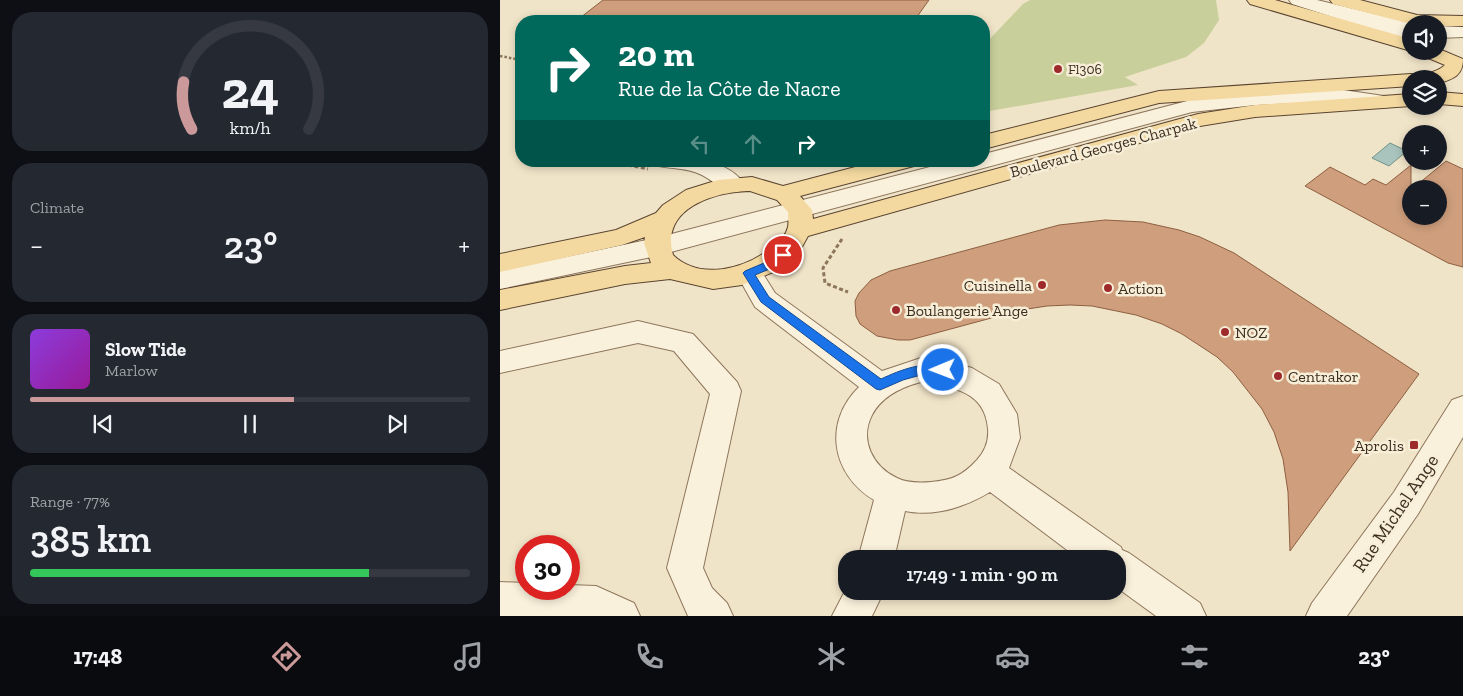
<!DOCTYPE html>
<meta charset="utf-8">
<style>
:root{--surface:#171b24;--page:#242831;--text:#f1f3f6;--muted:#9ea1a6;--line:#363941;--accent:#cc999b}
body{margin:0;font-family:"Zilla Slab",serif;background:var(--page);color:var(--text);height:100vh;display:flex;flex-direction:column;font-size:19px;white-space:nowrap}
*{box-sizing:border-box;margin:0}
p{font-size:16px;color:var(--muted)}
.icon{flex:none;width:28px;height:28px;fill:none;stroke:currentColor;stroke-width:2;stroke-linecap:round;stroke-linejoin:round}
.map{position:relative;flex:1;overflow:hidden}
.details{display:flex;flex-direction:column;gap:12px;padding:12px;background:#0d0f14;width:500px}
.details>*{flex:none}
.hud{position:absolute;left:15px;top:15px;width:475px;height:152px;border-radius:20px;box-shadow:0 2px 8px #0003;background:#00695c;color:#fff;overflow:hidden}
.tools{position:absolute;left:902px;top:15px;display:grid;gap:10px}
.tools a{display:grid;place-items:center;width:45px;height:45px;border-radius:50%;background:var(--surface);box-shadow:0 2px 8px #0003;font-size:25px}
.speed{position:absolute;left:15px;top:535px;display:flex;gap:10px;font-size:25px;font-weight:700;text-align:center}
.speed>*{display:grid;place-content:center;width:65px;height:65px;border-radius:50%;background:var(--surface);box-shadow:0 2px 8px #0003;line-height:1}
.speed .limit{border:8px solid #d22;background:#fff;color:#111}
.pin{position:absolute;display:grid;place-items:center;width:42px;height:42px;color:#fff;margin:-21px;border:2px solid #fff;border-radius:50%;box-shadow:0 1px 5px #0007}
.me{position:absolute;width:55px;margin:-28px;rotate:269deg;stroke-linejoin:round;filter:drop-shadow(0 0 4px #0008)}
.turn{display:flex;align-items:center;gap:18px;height:105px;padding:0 20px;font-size:22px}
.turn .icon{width:65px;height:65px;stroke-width:2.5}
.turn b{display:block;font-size:35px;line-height:42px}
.lanes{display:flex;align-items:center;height:48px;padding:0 20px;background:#0003;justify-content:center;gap:25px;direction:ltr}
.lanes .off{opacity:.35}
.big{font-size:38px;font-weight:600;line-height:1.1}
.details .tile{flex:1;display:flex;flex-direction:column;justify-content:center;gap:8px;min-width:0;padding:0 18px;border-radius:20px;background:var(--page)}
.details .dial{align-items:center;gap:0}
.dial svg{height:130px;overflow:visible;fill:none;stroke:var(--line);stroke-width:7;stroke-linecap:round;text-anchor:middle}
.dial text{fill:var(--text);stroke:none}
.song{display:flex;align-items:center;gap:15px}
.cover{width:60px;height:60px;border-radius:8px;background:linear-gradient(135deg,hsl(270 70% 55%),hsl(300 70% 35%))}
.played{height:5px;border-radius:2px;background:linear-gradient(90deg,var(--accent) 60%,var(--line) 60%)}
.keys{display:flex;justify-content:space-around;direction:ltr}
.heat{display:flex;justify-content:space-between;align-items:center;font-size:28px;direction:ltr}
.charge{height:8px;border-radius:4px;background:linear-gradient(90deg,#34c759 77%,var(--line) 0)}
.trip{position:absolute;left:338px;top:550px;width:288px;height:50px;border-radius:20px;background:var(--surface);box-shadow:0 2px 8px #0003;font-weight:600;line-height:50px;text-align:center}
.menu{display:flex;height:80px;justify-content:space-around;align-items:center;background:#090b0e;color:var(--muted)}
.menu .icon{width:35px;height:35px}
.menu .selected{color:var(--accent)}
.menu b{font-size:22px;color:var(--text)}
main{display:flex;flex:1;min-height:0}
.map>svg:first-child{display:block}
</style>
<main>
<section class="details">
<div class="tile dial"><svg viewBox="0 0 100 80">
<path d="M14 69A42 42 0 1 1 86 69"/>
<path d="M14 69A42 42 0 0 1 9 40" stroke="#cc999b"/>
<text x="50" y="56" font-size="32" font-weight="700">24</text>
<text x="50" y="72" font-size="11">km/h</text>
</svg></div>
<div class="tile"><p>Climate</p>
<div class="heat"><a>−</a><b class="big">23°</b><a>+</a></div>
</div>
<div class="tile">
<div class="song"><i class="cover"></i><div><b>Slow Tide</b><p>Marlow</p></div></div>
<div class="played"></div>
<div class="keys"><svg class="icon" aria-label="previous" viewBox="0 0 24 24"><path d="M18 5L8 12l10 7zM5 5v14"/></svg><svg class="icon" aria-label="pause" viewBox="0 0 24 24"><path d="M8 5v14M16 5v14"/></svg><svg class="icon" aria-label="next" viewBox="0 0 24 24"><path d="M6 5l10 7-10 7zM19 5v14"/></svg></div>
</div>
<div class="tile"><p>Range · 77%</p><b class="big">385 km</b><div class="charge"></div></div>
</section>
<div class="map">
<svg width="963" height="616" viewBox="0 0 963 616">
<rect width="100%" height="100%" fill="#f0e4c8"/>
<!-- green -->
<path fill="#c9cf9b" d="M530,0H716L719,20L704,43L686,57L625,77L638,85L484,112V45L523,4Z"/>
<!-- water -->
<path fill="#a9c4bc" stroke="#6f938a" d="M890,143L907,151L889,166L872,158Z"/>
<!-- building -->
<path fill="#cf9f7d" stroke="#8d5f41" d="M103,0H429L414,21H76Z
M946,161L963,169V267L948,263L805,186L830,167L865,185L873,179L886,185L911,165V216H939V189H912Z
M605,220L643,222L679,230L700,237L734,253L919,374L790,551L788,492L783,459L774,432L762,409L733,372L717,357L682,334L662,324L636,315L592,306L570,305L547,306L521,310L410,340H398L377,336L360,324L356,316L355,301L359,293L371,280L390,271L559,225Z"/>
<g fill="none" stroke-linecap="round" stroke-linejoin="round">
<defs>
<path id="minor" d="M789,0H817L916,24H911V42L792,4Z
M939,26L963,27V37L939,38Z
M836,89L884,96L891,98L894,102L891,106L884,108L836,101L756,105L692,112L156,256L0,289V271L156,238L453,161H484V154L691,100L756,93Z
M156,161C186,161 225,155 245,185L241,190C225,195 216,182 202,175C188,168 173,169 159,166Z
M249,264L258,266L275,293L382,371L421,358L461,365L472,368L499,384L517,414L520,438L509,468L621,547L622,550L629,553L700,603L706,616H656L616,587V559H579L490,492C465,507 435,517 405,511L394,559H358L374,500C331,474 323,422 359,387L255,307L236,273L240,266ZM421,382C453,387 485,391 488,429C489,441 485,451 477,460C462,476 452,480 431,482C419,483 407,483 397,478C373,467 359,440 372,415C382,396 402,387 421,382Z
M138,321L193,334L237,382L241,391L203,568L212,588L227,603L233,616H188L167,568L210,394L174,351L138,343L0,373V351Z
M963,396V437L918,514L847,616H806L812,603L894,492L952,400Z
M0,582L26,583V589H69V585L96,586L134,603L140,616H0Z
M346,589V591H384L372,616H332Z"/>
<path id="major" d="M747,0H775L911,39V51L750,4Z
M830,0H860L917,15L963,16V26H939V24H911L833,4Z
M939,49L963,59C963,75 954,79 939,83V79H911V86L659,103L484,149V135L659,91L911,74C921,76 938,72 945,65L921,55L919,51H939Z
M939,92L963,94V106L939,104Z
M911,94V106L755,117L700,126L308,236L298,254L278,270L242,285L213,289L170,279L125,284L0,310V290L125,266L151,263L144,243L145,237L122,245L0,272V254L116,230L156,213L163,205L186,190L218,180L252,177L283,186L378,161H417L414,166L300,196L312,210L313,219L698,114L755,105ZM250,191L277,200L288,212C288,217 289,223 288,227C286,236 278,243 271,248C245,269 200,281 173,255C160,208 214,192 250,191Z"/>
</defs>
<!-- minor casing -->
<use href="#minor" stroke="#8d765c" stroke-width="2"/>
<!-- major casing -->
<use href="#major" stroke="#5b4430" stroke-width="2"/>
<!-- path-far1 -->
<path stroke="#8d765c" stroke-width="2.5" stroke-dasharray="2.5 2" stroke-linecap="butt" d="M0,56L21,60"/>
<!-- path -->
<path stroke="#8d765c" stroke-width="3" stroke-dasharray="4 2.5" stroke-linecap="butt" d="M109,161L148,169
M342,239L323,268L325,283L348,292"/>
<!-- minor -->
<use href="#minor" fill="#faf1dc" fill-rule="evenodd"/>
<!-- major -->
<use href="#major" fill="#f3d9a0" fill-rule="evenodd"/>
</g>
<!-- route -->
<path fill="#1a73e8" stroke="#114b97" d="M283,251L287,252L288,255L287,258L272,268L255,275L269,297L381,379C400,370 426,360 447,367L449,370L447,374L421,375L403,380L380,390L376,389L261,302L243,273L245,271L264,263Z"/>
<!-- markers -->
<g fill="#9e2a2b" stroke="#f7eed8" stroke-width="2">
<circle cx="558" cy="69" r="5"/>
<circle cx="542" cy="285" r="5"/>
<circle cx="608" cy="288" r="5"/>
<circle cx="396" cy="310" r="5"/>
<circle cx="725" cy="332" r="5"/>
<circle cx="778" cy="376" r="5"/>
<rect x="909" y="440" width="10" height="10" rx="2.5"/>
</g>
<g text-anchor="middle" stroke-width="5" stroke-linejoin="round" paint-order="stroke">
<!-- far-poi labels -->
<g font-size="14" fill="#3d2e20" stroke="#f7eed8" text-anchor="start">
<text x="568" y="74">Fl306</text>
</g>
<!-- street labels -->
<g font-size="16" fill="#3d2e20" stroke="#f7eed8">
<text transform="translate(603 147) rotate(-15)" y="6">Boulevard Georges Charpak</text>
</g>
<!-- poi labels -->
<g font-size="16" fill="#3d2e20" stroke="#f7eed8" text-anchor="start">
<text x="532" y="291" text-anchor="end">Cuisinella</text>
<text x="618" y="294">Action</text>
<text x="406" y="316">Boulangerie Ange</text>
<text x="735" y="338">NOZ</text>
<text x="788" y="382">Centrakor</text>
<text x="904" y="451" text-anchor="end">Aprolis</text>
</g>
<!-- near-street labels -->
<g font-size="19" fill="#3d2e20" stroke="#f7eed8">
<text transform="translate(895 513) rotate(-56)" y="7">Rue Michel Ange</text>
</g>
</g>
</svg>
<div class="tools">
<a><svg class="icon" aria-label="sound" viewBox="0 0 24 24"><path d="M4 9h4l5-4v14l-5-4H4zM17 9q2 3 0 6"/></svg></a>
<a><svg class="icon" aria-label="layers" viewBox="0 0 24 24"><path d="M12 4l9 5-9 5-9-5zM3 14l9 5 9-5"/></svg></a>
<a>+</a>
<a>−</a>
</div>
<div class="speed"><div class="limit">30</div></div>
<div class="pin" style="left:283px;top:255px;background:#d93025"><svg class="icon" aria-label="arrive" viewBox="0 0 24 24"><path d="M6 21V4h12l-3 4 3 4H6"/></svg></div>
<svg class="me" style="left:443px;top:370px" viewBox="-20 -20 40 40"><circle r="17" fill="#1a73e8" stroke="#fff" stroke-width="3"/><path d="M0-11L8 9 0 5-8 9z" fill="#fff"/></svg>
<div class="trip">17:49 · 1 min · 90 m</div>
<div class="hud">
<div class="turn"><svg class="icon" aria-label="right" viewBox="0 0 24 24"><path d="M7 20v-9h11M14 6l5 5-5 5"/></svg><div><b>20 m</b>Rue de la Côte de Nacre</div></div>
<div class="lanes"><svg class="icon off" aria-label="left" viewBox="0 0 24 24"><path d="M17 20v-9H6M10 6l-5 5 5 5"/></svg><svg class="icon off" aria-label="ahead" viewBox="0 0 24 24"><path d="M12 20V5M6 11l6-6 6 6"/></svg><svg class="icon" aria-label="right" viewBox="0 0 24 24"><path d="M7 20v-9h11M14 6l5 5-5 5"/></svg></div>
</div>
</div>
</main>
<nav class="menu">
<b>17:48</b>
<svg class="icon selected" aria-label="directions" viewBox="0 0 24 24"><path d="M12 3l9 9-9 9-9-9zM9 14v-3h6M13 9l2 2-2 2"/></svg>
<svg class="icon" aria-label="music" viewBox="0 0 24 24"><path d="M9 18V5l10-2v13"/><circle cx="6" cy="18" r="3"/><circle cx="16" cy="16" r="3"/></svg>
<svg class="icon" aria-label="phone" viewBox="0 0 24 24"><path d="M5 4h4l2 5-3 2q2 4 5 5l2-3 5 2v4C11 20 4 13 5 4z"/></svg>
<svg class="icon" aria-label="climate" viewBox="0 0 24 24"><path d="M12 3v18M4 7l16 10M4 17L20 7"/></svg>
<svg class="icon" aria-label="car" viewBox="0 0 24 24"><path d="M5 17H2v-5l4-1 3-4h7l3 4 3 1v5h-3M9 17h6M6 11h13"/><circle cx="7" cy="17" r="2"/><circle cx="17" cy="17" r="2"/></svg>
<svg class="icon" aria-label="filters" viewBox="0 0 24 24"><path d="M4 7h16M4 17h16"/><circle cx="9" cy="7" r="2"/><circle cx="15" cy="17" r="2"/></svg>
<b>23°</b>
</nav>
